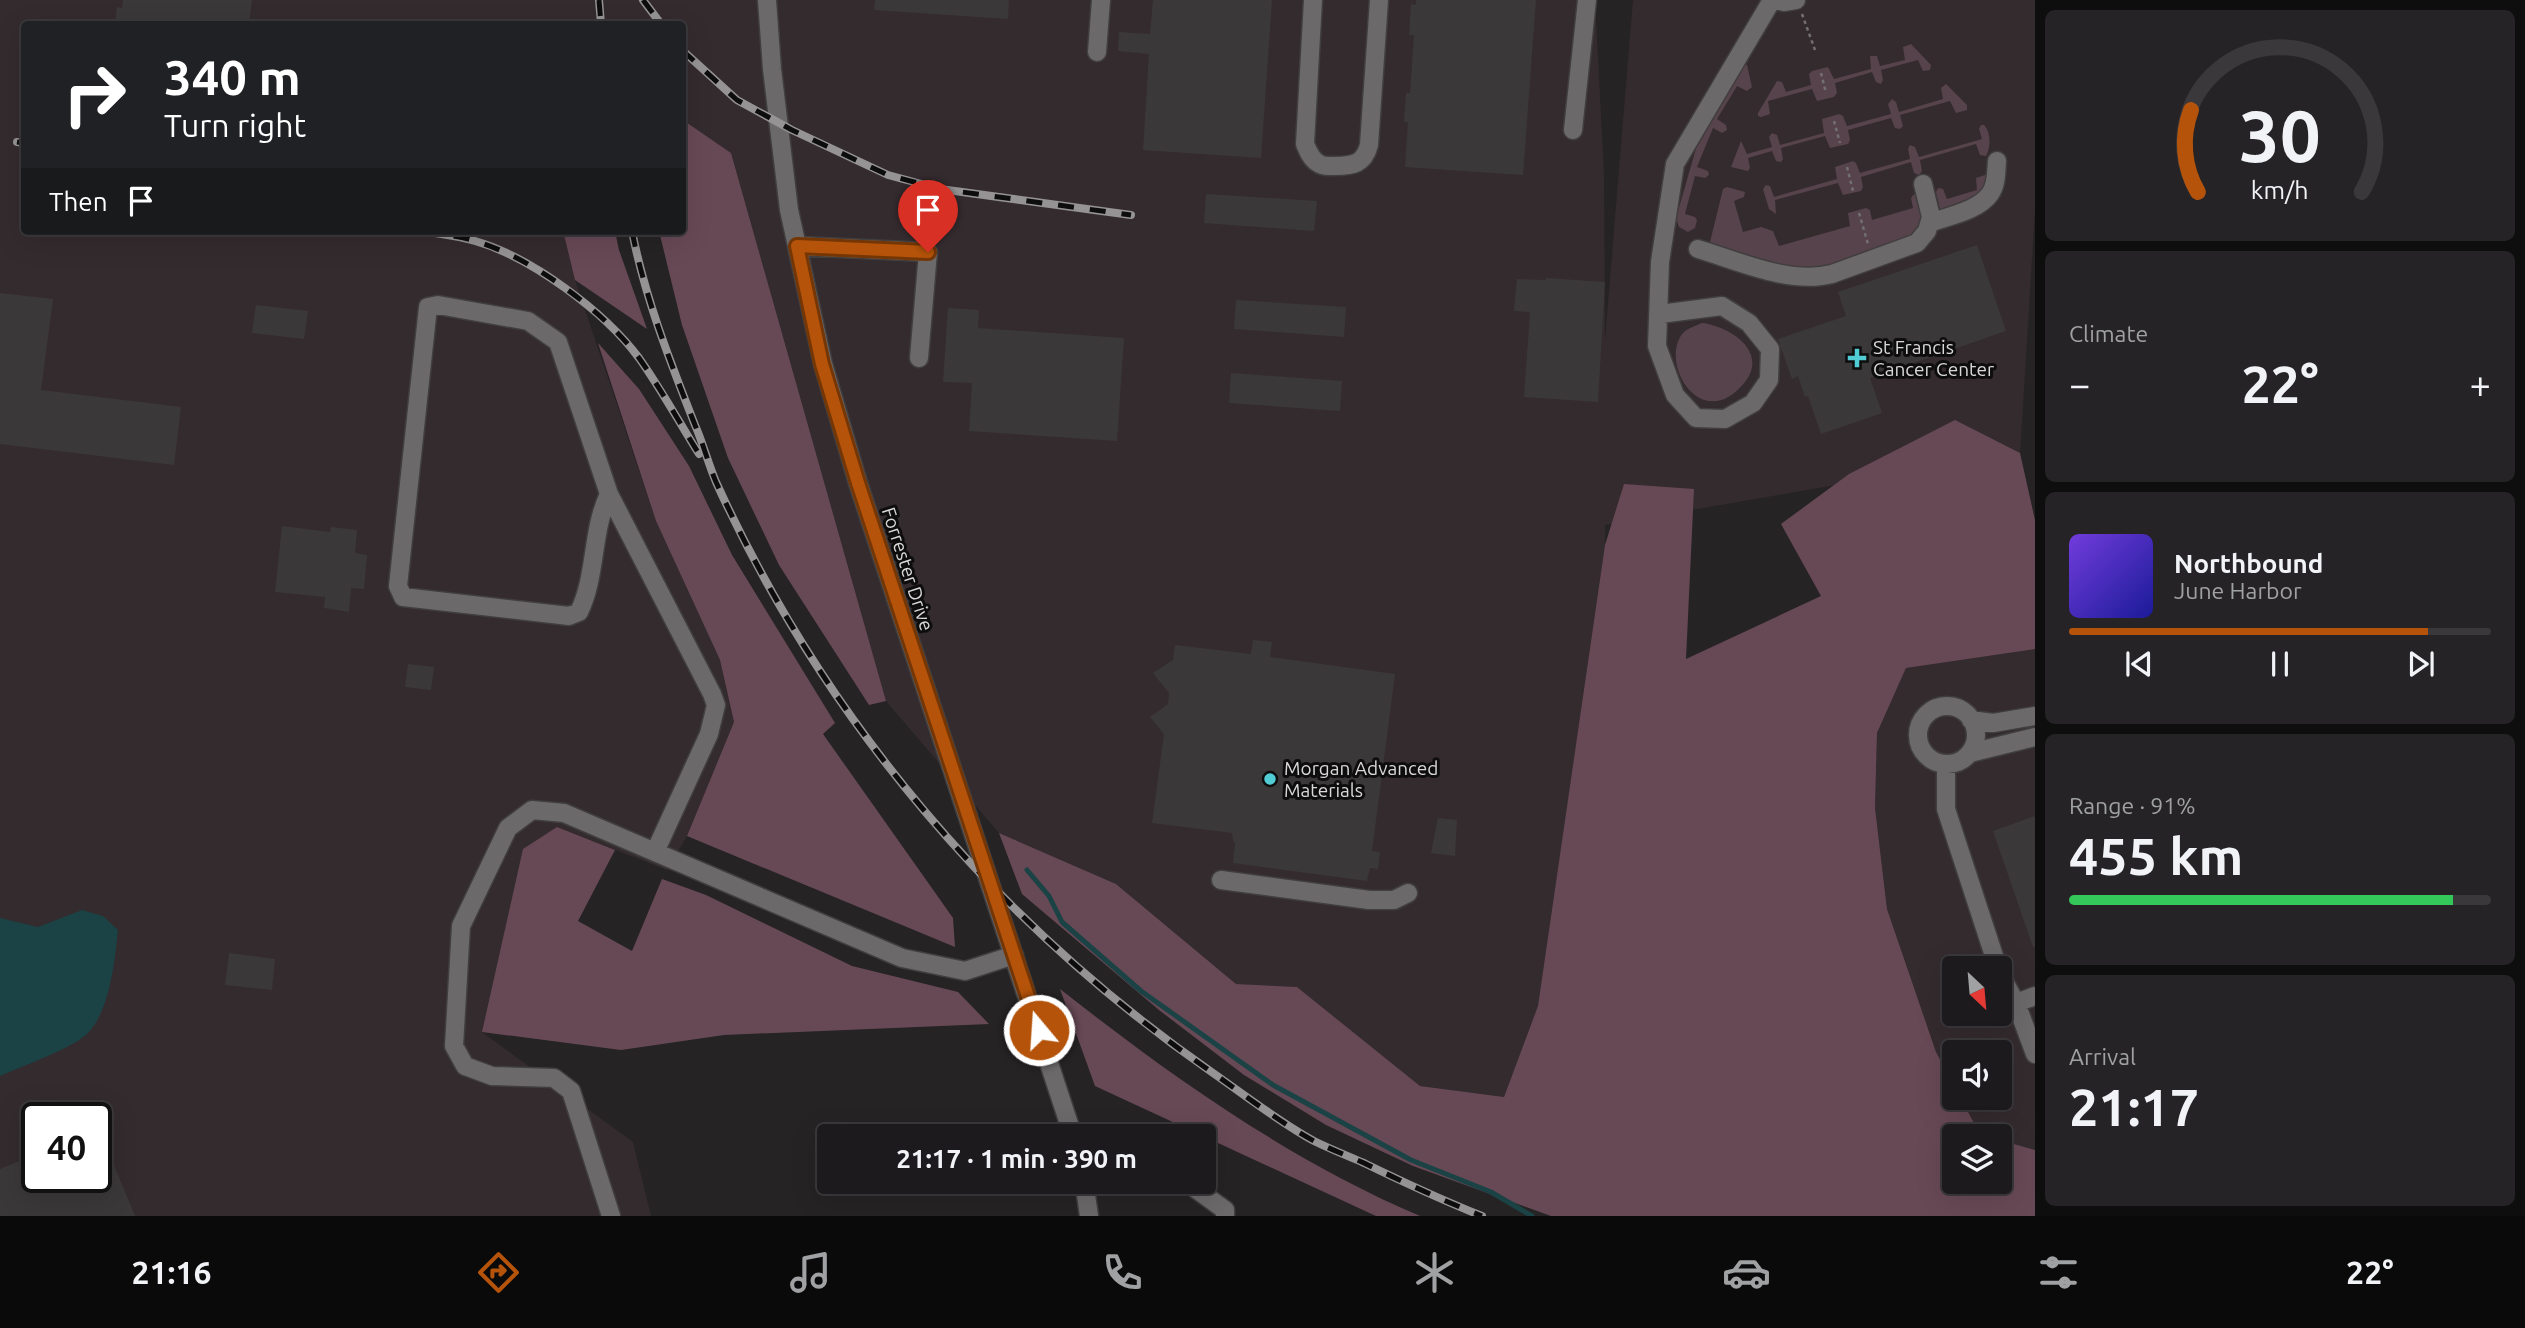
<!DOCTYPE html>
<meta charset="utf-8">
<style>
:root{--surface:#1c1a1c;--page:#252325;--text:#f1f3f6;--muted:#a0a1a3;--line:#3a383b;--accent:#b45309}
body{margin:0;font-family:Ubuntu,sans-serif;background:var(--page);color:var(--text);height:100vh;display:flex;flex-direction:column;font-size:26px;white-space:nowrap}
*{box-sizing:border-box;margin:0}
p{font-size:23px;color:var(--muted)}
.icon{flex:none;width:38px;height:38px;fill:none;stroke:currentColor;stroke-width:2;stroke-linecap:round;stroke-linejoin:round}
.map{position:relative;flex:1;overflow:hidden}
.drawer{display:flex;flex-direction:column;gap:10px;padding:10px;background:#0f0e0f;width:490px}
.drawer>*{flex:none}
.hud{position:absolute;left:21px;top:21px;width:665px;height:214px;border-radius:7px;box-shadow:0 7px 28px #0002,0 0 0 2px var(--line);background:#202124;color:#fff;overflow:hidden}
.needle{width:46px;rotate:154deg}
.buttons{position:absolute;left:1942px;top:956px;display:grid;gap:14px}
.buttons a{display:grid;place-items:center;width:70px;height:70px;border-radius:7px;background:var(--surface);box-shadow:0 7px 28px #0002,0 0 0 2px var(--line);font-size:35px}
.speed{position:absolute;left:21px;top:1102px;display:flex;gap:14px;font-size:35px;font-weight:700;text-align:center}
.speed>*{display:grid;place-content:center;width:91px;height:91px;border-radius:50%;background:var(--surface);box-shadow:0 7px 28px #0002,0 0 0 2px var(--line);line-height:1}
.speed .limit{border:4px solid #111;border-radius:10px;background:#fff;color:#111}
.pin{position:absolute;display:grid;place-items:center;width:60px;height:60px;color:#fff;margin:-72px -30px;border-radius:50% 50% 50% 0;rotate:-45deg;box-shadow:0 0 7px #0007}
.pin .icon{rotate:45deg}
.me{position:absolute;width:77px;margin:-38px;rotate:342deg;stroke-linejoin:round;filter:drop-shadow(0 0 5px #0008)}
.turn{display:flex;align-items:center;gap:24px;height:147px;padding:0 28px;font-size:32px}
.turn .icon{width:91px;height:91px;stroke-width:2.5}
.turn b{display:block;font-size:49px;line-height:60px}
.then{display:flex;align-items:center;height:66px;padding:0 28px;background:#0003;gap:14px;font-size:26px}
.big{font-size:52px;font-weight:700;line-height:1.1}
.drawer .tile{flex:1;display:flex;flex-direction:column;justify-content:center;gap:10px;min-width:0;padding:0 24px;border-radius:10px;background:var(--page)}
.drawer .dial{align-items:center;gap:0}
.dial svg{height:182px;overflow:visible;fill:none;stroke:var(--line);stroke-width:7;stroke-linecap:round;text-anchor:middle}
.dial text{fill:var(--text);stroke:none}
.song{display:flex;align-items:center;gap:21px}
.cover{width:84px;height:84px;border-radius:10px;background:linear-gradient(135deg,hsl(260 70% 55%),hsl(240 70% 35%))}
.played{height:7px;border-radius:4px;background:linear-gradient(90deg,var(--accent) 85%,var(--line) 85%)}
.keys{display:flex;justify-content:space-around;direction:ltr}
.heat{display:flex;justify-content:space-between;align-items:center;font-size:38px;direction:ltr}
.charge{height:10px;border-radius:5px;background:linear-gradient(90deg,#34c759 91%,var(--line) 0)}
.trip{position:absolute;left:817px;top:1124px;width:399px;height:70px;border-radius:7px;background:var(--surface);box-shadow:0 7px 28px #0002,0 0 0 2px var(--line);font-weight:700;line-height:70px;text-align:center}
.dock{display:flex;height:112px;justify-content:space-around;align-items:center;background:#0b0a0b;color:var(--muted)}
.dock .icon{width:49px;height:49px}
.dock .active{color:var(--accent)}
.dock b{font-size:32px;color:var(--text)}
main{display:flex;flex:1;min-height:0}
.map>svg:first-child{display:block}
</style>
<main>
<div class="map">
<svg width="2035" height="1216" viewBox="0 0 2035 1216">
<rect width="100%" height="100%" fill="#262325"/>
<!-- built -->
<path fill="#342b2e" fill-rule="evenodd" d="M0,0H1595L1604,174L1605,340L1633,0H2035V210L2020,453L1605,525V545L1538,1007L1504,1097L1420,1086L1297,987L1236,984L1116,884L999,833L886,701L731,153L683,120L682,24H543L536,20V24H24V231H563L575,280L656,521L720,660L734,722L687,836L667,870L557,827L482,1032L633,1142L651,1216H0ZM37,1118H96V1178H37Z
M2035,649V1150L2000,1140V1136L1980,1134L1960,1097H2000V1052H1955V1087L1936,1052L1887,909L1875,808L1877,733L1906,668ZM1955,968H2000V1013H1955Z"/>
<!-- green -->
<path fill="#57434b" d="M1911,44L1931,65L1930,70L1923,71L1918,60L1881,70L1883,80L1881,84L1876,82L1872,72L1835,83L1837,93L1834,97L1817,101L1812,89L1768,101L1770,114L1761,117L1758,116V113L1777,81L1782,82L1786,92L1811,85L1809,74L1812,71L1828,67L1834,79L1871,69L1870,56H1877L1880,66L1905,60L1903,47Z
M1744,63L1747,65L1752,87L1747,91L1737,86L1717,119L1726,125L1727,130L1722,133L1713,128L1697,167L1708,171L1709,175L1705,178L1695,176L1685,214L1695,217L1697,220L1695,228L1688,232L1679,227L1676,218L1699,138Z
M1946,84L1967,105V110L1956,113L1950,101L1900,115L1903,126L1900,129L1895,128L1891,118L1848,130L1850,140L1848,144L1830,148L1825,136L1781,148L1783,159L1781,162L1776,161L1772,151L1748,158L1750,168L1748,171L1731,167L1741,141L1747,154L1772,147L1769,137L1772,133L1777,135L1780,145L1824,133L1822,119L1839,114L1843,116L1847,126L1891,114L1888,104L1892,99L1896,102L1899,112L1943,99L1941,88Z
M1981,125H1984C1991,132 1991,148 1986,156L1980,155L1976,144L1920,160L1922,171L1919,175L1914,173L1911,162L1861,177L1863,187L1861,191L1843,195L1838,183L1775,200L1776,214L1769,209L1763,189L1766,185L1770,186L1774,197L1837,179L1835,167L1853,161L1856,163L1860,173L1910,159L1908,149L1910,145L1915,147L1919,157L1982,139L1979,129Z
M1988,174L1985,194L1942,212L1940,210L1936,192L1938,188L1943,189L1947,199L1977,190L1976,178Z
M1727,187L1745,192L1744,197L1734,201L1743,232L1761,227L1773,231L1779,246L1850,226L1848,213L1866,208L1870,210L1872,220L1913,208L1911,198L1914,194L1918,197C1922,215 1923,225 1908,238C1882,247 1854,262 1827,267C1792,274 1745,257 1711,245L1710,242L1723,189Z
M1702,323C1729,326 1769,351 1745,382C1702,436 1658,363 1683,333C1688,328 1695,326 1702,323Z"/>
<!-- forest -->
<path fill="#674955" d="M683,120L731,153L886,701L869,705L779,565L728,458L682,325L659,231H682Z
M563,231H615L619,250L647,329L575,280Z
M598,343L639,389L689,466L732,555L835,723L823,734L953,918L955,947L687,836L734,722L720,660L656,521Z
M1955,420L2020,453L2035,520V649L1906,668L1877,733L1875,808L1887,909L1936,1052L1955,1087V1097H1960L1980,1134L1985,1136H1955V1181H2000V1140L2035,1150V1216H1551L1413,1166L1326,1125L1244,1075L1159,1010L1022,894L999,833L1116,884L1236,984L1297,987L1420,1086L1504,1097L1538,1006L1605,545L1624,484L1694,489L1686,659L1821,596L1781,524L1849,474Z
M557,827L615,850L578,921L632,951L662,879L706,895L852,966L958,992L989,1024L724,1035L621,1050L482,1032L523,849Z
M1060,989C1172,1077 1289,1160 1420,1216H1376L1095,1086Z"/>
<!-- water -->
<path fill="#1b4245" d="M82,910L103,916L118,930C115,960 110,1010 88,1033C74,1048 20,1067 0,1076V918L38,927Z"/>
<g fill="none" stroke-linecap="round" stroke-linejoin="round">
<!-- stream -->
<path stroke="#1b4245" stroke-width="5" d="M1027,870L1049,896L1062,922L1141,991L1273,1085L1411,1160L1491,1192L1532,1216"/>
</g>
<!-- building -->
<path fill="#3b3839" d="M123,0H252L249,24H115L117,7L122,8Z
M875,0H1009L1008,19L874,10Z
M1153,0H1272L1261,158L1143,150L1149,54L1118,51L1119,32L1150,34Z
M1416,0H1536L1523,175L1405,167L1408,122H1404L1406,93H1410L1414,35H1409L1411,4L1416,5Z
M1206,194L1317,201L1314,231L1204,223Z
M1977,245L2006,331L1870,378L1882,413L1821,434L1808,396L1805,397L1798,376L1792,379L1778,339L1846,316L1838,292Z
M1546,278L1605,282L1598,402L1524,397L1530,312L1514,311L1517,279L1546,280Z
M0,293L53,299L41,390L181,407L174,465L0,444Z
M1236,300L1346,307L1344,337L1234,329Z
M256,305L308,311L304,339L252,333Z
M948,308L979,310L978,328L1124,338L1117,441L969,431L972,383L943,382Z
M1231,373L1342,381L1340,411L1229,403Z
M282,526L330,532L331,527L357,530L355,553L367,555L364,589L351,588L349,612L324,608L325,597L275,592Z
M1253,640L1272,642L1270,657L1395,674L1372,851L1380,852L1378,869L1370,868L1367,881L1233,863L1235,843L1233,841L1232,833L1152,823L1164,734L1150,717L1168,704L1169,693L1153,673L1173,660L1175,645L1251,654Z
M408,664L434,667L431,690L405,687Z
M2035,816V946L2033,947L1993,831Z
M1438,818L1457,820L1455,856L1431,853Z
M229,953L275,959L272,990L225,985Z
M96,1122L135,1216H0V1169L37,1154V1178H96Z"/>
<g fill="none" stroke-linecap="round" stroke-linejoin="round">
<defs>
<path id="minor" d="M767,0L772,69L789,210L823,364L858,483L1073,1136
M1313,0L1305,144C1308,151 1311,159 1318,163C1323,167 1329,166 1334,166C1353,166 1364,164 1369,145L1379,0
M1776,0L1784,2L1796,0
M1097,52L1101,0
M1573,130L1587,0
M1930,223C1948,216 1978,211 1990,194C1997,185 1996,171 1997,161
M797,246L928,252L919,358
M1698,249C1738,261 1790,285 1832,274L1917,243L1927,231L1931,217L1923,184
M1660,314L1722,306L1749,323L1770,349L1769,380L1753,403L1725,419L1696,418L1675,395L1657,346L1660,262L1675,164L1772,0
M609,494C591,532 597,575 579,612L569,616L403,597L398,586L428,307L438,305L528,321L558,342L609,494L712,694L716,705L709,734L655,852
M1918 735a29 29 0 1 1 58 0a29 29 0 1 1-58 0Z
M1971,720L1993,723L2035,716
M1970,753L2035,737
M1946,764V809L1998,968
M1221,880L1369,900H1394L1408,893
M2000,974L2016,1003L2035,1054
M2016,1003L2035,996
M1084,1181L1089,1216
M1196,1189L1225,1210V1216
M611,1216L571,1091L554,1078L492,1076L465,1066L454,1046L461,926L508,828L532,810L564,813L902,958L965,971L1014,955"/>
</defs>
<!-- minor casing -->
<use href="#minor" stroke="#403e3e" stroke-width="21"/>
<!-- path -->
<path stroke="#716f70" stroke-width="2.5" stroke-dasharray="3.5 3.5" stroke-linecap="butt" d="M1802,14L1815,50
M1821,73L1826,93
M1834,121L1840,143
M1847,167L1853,191
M1859,213L1868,244"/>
<!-- minor -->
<use href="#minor" stroke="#6c696a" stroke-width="18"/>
<defs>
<path id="rail" d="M599,0L601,24
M643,0L661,24
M682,50L737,100L792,130L888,175L940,189L1131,215
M17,142L24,143
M422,231C439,234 458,236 475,241C531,257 604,311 639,358C661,389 679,422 699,454
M632,231C645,298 670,361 695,425C703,443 708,463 716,482C824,720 998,924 1213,1073C1246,1096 1279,1122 1314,1141C1330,1149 1348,1156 1364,1163C1403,1182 1442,1200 1482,1216"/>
</defs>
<!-- rail casing -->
<use href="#rail" stroke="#959393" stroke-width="8"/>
<!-- rail -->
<use href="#rail" stroke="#0e0d0e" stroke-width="5" stroke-dasharray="16" stroke-linecap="butt"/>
</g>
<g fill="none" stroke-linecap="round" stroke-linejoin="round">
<defs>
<path id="route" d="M928,252L797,246L822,364L858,483L1039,1030"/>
</defs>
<!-- route casing -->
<use href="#route" stroke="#753606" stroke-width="18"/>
<!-- route -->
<use href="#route" stroke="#b45309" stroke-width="12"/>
</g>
<!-- markers -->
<g fill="#51ccd4" stroke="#0e0d0e" stroke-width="2.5">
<path d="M1853.5 347.5h7v7h7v7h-7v7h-7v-7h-7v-7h7z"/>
<circle cx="1270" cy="779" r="7"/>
</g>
<g text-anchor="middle" stroke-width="6" stroke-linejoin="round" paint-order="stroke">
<!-- poi labels -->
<g font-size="19" fill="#dad8d8" stroke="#0e0d0e" text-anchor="start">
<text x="1873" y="354">St Francis<tspan x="1873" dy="22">Cancer Center</tspan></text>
<text x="1284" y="775">Morgan Advanced<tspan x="1284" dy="22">Materials</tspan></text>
</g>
<!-- street labels -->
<g font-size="19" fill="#dad8d8" stroke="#0e0d0e">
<text transform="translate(908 569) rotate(72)" y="7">Forrester Drive</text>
</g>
</g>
</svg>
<div class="buttons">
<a><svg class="needle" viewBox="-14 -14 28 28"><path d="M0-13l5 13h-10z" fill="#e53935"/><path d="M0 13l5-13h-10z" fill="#a0a1a3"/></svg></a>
<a><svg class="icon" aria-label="sound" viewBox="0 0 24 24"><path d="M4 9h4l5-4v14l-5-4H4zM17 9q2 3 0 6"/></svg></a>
<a><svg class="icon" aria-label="layers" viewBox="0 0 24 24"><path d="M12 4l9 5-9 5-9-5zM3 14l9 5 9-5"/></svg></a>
</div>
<div class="speed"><div class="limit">40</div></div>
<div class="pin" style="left:928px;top:252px;background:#d93025"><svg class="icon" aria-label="arrive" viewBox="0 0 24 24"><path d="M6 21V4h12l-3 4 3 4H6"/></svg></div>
<svg class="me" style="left:1039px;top:1030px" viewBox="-20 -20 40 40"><circle r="17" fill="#b45309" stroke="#fff" stroke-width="3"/><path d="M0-11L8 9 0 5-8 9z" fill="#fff"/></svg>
<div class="trip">21:17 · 1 min · 390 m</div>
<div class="hud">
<div class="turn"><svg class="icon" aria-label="right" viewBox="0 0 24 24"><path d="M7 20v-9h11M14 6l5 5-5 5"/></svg><div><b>340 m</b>Turn right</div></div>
<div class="then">Then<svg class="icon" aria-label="arrive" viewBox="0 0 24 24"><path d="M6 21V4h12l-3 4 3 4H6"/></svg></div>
</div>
</div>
<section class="drawer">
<div class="tile dial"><svg viewBox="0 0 100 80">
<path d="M14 69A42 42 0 1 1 86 69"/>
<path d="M14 69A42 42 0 0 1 11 33" stroke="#b45309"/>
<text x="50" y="56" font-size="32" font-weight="700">30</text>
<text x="50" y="72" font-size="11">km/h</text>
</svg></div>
<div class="tile"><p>Climate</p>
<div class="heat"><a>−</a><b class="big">22°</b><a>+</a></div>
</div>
<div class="tile">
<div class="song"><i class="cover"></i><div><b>Northbound</b><p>June Harbor</p></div></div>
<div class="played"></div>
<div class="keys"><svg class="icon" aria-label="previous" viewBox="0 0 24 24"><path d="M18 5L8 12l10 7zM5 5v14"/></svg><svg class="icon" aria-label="pause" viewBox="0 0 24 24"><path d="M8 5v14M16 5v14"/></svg><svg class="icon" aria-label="next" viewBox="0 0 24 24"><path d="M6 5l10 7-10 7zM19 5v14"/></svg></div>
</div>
<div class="tile"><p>Range · 91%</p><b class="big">455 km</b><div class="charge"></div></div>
<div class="tile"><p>Arrival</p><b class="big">21:17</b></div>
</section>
</main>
<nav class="dock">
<b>21:16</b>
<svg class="icon active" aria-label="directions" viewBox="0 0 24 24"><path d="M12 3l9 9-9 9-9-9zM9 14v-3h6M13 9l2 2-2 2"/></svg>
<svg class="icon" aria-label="music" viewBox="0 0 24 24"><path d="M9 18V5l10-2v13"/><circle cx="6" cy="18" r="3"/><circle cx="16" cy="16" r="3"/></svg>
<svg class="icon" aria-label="phone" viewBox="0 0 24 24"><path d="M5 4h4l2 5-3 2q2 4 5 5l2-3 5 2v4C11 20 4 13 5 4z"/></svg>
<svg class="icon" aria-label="climate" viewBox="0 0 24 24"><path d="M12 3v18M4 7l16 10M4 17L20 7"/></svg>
<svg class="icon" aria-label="car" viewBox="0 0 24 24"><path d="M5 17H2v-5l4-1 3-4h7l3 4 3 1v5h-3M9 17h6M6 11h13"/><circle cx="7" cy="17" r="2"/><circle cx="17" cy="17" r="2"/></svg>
<svg class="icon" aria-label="filters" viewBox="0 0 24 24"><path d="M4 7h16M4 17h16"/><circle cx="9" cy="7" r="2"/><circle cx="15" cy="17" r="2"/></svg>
<b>22°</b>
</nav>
